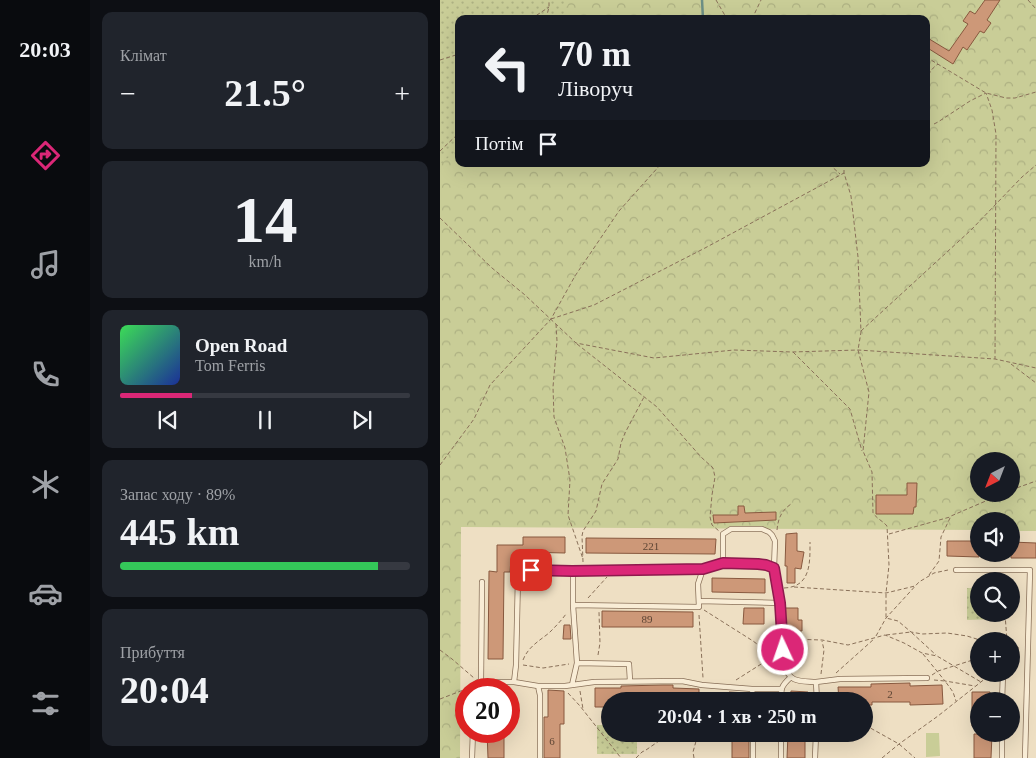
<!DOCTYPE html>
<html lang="uk">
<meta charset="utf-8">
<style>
:root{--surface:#171b24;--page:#20242c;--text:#f1f3f6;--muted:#9ea1a6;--line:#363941;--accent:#db2777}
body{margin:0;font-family:Georgia,serif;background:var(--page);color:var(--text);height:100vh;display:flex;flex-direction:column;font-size:19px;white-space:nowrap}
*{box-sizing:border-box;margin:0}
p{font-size:16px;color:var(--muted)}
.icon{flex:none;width:28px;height:28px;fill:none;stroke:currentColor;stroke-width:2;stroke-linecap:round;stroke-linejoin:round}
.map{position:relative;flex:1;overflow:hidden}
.drawer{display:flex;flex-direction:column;gap:12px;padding:12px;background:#0d0f14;width:350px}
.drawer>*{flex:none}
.guide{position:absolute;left:15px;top:15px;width:475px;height:152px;border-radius:10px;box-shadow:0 5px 20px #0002;background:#171b24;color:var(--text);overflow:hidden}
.needle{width:32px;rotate:222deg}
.fabs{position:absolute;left:530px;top:452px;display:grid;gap:10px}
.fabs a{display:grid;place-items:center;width:50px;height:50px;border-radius:50%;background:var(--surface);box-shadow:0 5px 20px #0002;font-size:25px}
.speed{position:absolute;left:15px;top:678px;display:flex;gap:10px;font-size:25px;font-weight:700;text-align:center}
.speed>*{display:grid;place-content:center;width:65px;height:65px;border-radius:50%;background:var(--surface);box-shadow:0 5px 20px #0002;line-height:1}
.speed .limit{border:8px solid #d22;background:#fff;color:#111}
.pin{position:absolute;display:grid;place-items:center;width:42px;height:42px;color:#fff;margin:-21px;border-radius:10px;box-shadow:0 2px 8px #0006}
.me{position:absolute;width:55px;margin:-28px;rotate:357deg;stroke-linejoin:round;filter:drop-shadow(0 0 4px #0008)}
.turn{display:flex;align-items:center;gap:18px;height:105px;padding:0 20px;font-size:22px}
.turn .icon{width:65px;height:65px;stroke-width:2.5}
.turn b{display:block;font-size:35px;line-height:42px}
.then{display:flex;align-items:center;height:48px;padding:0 20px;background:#0003;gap:10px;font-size:19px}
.big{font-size:38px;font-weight:700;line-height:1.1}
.drawer .widget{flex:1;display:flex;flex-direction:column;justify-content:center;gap:8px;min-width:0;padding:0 18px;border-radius:10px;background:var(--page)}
.drawer .dial{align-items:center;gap:0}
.dial b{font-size:65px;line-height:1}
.song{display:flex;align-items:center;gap:15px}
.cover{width:60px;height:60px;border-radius:8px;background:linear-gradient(135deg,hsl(130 70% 55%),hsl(230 70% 35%))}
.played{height:5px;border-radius:2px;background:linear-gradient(90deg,var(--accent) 25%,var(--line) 25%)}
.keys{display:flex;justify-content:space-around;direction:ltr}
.heat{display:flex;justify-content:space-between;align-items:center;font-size:28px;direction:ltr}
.charge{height:8px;border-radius:4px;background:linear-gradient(90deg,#34c759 89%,var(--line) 0)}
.trip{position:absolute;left:161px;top:692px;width:272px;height:50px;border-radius:25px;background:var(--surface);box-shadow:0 5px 20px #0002;font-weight:700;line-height:50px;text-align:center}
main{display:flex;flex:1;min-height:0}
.dock{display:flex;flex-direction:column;width:90px;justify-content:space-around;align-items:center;background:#090b0e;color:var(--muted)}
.dock .icon{width:35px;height:35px}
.dock .current{color:var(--accent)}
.dock b{font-size:22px;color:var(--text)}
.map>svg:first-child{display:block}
</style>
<main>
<nav class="dock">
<b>20:03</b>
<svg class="icon current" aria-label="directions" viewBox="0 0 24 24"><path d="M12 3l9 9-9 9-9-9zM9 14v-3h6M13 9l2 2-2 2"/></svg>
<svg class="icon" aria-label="music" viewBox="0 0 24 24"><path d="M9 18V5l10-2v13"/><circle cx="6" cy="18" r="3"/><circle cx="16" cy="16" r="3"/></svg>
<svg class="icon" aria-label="phone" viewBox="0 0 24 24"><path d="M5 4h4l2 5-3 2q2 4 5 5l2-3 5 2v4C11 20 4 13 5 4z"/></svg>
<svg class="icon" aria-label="climate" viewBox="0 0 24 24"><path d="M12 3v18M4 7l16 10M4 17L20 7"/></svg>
<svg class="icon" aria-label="car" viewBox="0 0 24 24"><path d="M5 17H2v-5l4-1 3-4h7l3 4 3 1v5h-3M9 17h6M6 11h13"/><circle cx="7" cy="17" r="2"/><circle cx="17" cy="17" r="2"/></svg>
<svg class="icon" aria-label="filters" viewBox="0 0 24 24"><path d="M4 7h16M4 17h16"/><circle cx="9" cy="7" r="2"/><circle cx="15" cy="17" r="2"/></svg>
</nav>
<section class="drawer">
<div class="widget"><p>Клімат</p>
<div class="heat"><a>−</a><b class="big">21.5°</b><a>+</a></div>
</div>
<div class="widget dial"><b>14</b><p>km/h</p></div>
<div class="widget">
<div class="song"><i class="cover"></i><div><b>Open Road</b><p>Tom Ferris</p></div></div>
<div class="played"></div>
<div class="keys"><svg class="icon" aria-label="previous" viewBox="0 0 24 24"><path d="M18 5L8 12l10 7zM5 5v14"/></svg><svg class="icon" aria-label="pause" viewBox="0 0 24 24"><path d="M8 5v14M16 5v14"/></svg><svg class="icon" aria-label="next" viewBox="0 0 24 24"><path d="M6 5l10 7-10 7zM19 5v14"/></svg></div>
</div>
<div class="widget"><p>Запас ходу · 89%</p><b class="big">445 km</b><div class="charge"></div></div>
<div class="widget"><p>Прибуття</p><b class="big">20:04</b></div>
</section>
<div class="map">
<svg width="596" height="758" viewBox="0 0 596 758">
<defs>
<pattern id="forest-crowns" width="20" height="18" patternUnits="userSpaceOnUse" patternTransform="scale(1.25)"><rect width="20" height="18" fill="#c9cd97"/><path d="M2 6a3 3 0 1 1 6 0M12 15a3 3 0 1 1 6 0" fill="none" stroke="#adb082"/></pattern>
<pattern id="park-dots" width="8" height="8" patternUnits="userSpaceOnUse" patternTransform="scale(1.25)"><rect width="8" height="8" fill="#c9cd97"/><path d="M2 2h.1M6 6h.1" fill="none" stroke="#adb082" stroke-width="1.8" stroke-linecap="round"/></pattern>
</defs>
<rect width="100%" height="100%" fill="#eedfc3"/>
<!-- grass -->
<path fill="#c9cd97" d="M486,733H499L500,756L486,757Z"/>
<!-- forest -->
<path fill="url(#forest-crowns)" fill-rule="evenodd" d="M0,0H596V531H571V521H539V530L21,527L20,758H0ZM19,19H486V164H19ZM539,461H571V494H539Z"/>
<!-- park -->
<path fill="url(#park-dots)" d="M0,0H130L121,19H19V148L0,165Z
M527,588H539V614H554V619L527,620Z
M157,725H170V734H197V754H157Z"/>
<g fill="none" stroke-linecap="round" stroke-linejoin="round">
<!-- stream -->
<path stroke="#6c8f85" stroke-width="2.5" d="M262,0L263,19"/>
</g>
<!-- building -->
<path fill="#cd9878" stroke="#88593f" d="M545,0H560L547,20L551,23L544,33L540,31L527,50L523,47L513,64L486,47V37L509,51L528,24L523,21L530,11L535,14Z
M467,483H477L476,507H474L473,514H436V495H467Z
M298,506H304L305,513L336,512V520L274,523L273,515H298Z
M357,533V551L364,552L361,569L355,568V583H347V566H345L346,534Z
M83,537H125V553L82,552V559H71L70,572H64L63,659H48L49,571L57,572V545H83Z
M146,538L276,539L275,554L146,553Z
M507,541H539V557L507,556Z
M571,542L596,543V558H571Z
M272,578L325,579V593L272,592Z
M304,608H324V624H303Z
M345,608H358V620H362V631L346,630Z
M162,611L253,612V627H162Z
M124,625H130L131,639H123Z
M470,683V686L502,685L503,704L470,705V702H432V705H425V701H399L398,687H431V684Z
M223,685H233V688L259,689V701H170V707H155V688H181V686Z
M108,690L124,691V724H120V758H104V717H108Z
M351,691L368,692V701H350Z
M289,692L307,693V701H289Z
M532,692H550V701H539V727L532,726Z
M47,731H64V758H48Z
M292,734H309V758H292Z
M348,734H365V758H347Z
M534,734H552L551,758H534Z"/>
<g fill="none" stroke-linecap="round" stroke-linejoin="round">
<defs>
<path id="lane" d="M283,563V534L291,529H322L329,532L332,535L335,541L334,568
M263,569L283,563L318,564L326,565L334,568L340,603L344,665C350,683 359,681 376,682L377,701
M516,570H590L585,758
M259,601L340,603
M133,605L137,663
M571,657L576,649
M41,682L42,582
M74,682L98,686L100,695V758
M376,682L400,679L487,678
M132,685L137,663L189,664L190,681
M98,686H125L154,682L242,681L262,685L312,689H341
M33,689V686L38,682H74L76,665L78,577L84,571L263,569L258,584L259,607L133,605V571
M312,689L313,701
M341,701C341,688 341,686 351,677
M562,701L563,674
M313,734V758
M341,734V758
M32,758L33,731
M375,758L376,734
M562,758V734"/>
</defs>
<!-- lane casing -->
<use href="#lane" stroke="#897059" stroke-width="6"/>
<!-- path -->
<path stroke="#897059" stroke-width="1" stroke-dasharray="4 2.5" stroke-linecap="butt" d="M276,0L287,19
M588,0L596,9
M91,19L109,7
M106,19L109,7V0
M312,19L321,0
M486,57L546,93L566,98H575L596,92
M0,60L19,54
M486,81C489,73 491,69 498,64
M494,124L498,122L530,101L546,93L552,110L556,134L555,359
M0,151L19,133
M389,164L400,174
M404,170V173L411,196L418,257L421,332L418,350L429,392L423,451L432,472L433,513C437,519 443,521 447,526L449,565L446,593V618L458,621L471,632L482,634L507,633L527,636L543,641
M0,218L52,268L85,295L136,343L214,358L294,350L352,352L418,350L555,359L596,368
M111,319L154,305L265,248L404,173
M116,324L117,341L113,387L114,417L125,448L130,480L128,515L143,559
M421,331L531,230L582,177L596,165
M137,344L217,407L261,457L273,468L275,477L272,495L270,517L272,525L279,531
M353,352L410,409L422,451
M571,364L596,383
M0,465L34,419L50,385L111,319L135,276L179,211L221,164
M571,490L596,481
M337,530C338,519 341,511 351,504
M449,534L510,517
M143,562L142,536L143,531L156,511L162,484L178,459L181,443L185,433L204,397
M489,575L499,561L501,537L511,516L562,494
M354,587L446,593L475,586
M344,588C371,587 370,563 370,542
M148,598L167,577
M264,610L313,641L337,659
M565,614L567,641
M259,615L263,678
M446,635L471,632L496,655
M436,636L446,618L479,582L494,573L508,570
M348,639L382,640L408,645L445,635L464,643L482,653L497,656L541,682
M0,650L12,659L34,678
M483,654L505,681L535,686
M158,655L160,643L159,612
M83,660C88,647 99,641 109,633C115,627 121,621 126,614
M83,665L103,668L129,664
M396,673L434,639
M381,674L384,650L382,641
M492,675L498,671L539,658
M296,680L337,654
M494,680L505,681L513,692L516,701
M140,691L143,709
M128,693L140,706L181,758
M383,697L388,701
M0,699L26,689
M262,701V692
M274,701L282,694
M425,725L459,744L475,758
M196,758L202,752L206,750L229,734
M254,758L253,752L258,734
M442,758L459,744L498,716L551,674"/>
<!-- lane -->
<use href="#lane" stroke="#f9edd6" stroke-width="4.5"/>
</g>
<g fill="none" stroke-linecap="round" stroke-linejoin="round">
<defs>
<path id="route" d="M91,570L132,571L263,569L283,563L318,564L326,565L334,568L340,603L343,650"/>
</defs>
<!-- route casing -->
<use href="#route" stroke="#8e194d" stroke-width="12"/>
<!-- route -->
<use href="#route" stroke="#db2777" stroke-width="9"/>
</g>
<g text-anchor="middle" stroke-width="5" stroke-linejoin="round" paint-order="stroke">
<!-- number labels -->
<g font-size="11" fill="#5d4534">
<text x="211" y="550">221</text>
<text x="207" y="623">89</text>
<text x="450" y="698">2</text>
<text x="112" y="745">6</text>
</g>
</g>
</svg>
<div class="fabs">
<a><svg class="needle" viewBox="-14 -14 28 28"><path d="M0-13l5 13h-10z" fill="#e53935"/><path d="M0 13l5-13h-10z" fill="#9ea1a6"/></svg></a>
<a><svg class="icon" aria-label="sound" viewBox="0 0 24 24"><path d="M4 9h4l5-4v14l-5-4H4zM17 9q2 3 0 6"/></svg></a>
<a><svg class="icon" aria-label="search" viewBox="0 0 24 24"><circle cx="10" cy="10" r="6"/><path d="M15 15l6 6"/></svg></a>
<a>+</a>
<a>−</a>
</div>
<div class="speed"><div class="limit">20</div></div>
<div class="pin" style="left:91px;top:570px;background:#d93025"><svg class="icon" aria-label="arrive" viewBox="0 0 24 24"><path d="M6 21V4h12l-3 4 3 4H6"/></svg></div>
<svg class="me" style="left:343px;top:650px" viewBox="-20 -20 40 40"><circle r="17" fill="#db2777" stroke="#fff" stroke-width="3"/><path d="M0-11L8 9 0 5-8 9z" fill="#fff"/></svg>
<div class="trip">20:04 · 1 хв · 250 m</div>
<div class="guide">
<div class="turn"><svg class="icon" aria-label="left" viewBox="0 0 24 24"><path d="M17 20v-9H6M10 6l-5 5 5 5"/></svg><div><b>70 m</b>Ліворуч</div></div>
<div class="then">Потім<svg class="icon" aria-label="arrive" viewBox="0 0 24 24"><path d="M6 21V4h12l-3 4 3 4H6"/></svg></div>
</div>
</div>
</main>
